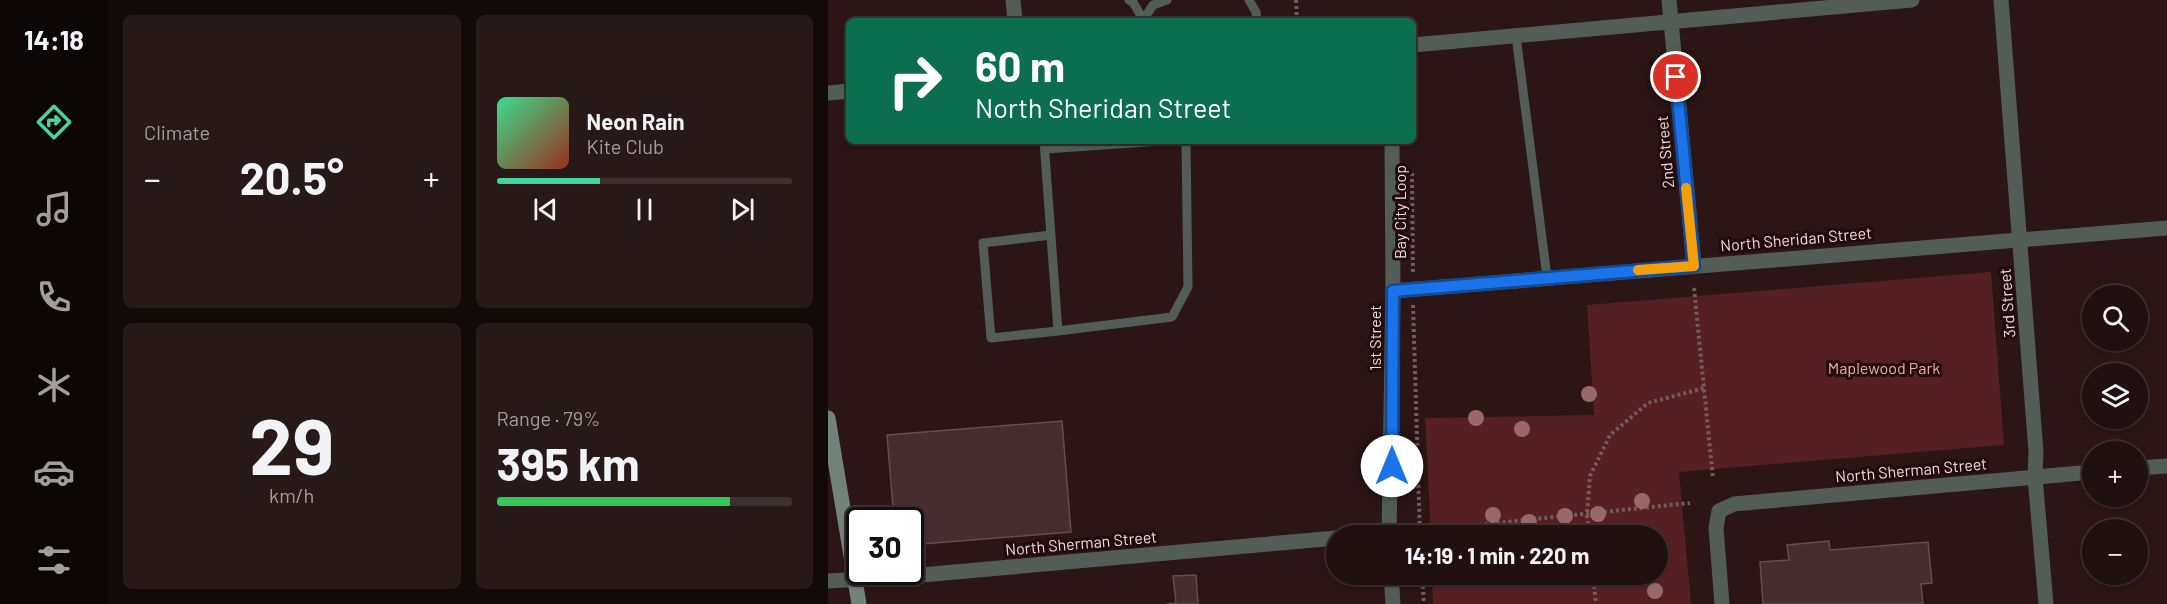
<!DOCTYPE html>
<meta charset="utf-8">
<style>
:root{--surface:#201010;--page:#281919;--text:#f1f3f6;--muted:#a29d9f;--line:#3d3030;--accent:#46d49e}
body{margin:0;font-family:Barlow,sans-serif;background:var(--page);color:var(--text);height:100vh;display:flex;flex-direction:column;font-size:22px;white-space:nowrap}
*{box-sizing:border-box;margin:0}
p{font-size:20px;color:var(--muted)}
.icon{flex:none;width:33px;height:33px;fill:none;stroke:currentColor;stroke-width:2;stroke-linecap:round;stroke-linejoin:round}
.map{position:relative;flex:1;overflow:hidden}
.details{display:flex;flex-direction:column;gap:15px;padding:15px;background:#120909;width:720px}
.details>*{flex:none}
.guide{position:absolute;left:18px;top:18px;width:570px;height:126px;border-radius:9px;box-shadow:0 2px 4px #0004,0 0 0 2px var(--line);background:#0b6e4f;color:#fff;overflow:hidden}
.fabs{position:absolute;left:1254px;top:285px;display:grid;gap:12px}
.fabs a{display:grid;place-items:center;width:66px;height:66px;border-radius:50%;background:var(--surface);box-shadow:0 2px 4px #0004,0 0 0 2px var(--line);font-size:30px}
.speed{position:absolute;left:18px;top:507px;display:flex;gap:12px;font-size:30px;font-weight:700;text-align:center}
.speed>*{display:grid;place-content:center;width:78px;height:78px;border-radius:50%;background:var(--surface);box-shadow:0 2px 4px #0004,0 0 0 2px var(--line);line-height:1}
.speed .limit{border:3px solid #111;border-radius:9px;background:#fff;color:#111}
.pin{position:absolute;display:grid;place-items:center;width:51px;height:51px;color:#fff;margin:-26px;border:3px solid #fff;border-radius:50%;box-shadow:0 2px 6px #0007}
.me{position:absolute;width:66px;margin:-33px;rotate:0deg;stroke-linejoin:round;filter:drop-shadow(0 0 4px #0008)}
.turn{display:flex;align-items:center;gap:21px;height:126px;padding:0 30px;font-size:27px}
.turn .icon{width:78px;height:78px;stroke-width:2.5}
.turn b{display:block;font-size:42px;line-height:51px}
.big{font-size:45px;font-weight:700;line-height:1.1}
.details .card{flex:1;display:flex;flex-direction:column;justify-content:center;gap:9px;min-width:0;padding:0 21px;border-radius:9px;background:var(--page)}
.details .dial{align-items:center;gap:0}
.dial b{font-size:78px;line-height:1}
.song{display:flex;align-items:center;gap:18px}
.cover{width:72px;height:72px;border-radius:9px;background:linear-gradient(135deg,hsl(150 70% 55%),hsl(10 70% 35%))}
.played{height:6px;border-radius:3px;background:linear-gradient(90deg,var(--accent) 35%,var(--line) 35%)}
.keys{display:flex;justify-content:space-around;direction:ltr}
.heat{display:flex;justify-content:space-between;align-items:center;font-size:33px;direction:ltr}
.charge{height:9px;border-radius:4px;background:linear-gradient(90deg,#34c759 79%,var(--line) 0)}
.details .tiles{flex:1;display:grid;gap:15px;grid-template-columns:repeat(2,1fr)}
.trip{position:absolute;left:498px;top:525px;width:342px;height:60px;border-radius:30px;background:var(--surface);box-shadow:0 2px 4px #0004,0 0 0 2px var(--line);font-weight:700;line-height:60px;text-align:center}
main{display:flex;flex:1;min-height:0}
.tab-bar{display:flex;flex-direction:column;width:108px;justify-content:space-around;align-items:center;background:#0d0606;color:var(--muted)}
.tab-bar .icon{width:42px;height:42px}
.tab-bar .active{color:var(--accent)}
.tab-bar b{font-size:27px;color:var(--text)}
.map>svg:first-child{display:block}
</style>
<main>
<nav class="tab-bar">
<b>14:18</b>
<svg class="icon active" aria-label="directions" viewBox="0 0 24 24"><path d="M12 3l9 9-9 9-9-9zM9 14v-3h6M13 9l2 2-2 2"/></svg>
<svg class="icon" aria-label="music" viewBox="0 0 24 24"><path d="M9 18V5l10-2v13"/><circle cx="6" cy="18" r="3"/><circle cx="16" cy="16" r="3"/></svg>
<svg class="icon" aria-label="phone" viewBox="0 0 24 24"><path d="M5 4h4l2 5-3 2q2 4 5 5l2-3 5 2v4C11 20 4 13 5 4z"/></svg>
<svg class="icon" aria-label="climate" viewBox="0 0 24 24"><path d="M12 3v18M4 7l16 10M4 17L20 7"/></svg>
<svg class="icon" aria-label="car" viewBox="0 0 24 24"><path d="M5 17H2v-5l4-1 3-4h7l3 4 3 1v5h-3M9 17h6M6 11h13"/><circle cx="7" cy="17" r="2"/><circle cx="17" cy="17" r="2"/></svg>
<svg class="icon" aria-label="filters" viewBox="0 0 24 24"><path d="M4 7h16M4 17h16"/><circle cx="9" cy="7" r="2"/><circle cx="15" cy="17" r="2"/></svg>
</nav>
<section class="details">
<div class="tiles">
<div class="card"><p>Climate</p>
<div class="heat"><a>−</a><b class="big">20.5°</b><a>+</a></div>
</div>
<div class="card">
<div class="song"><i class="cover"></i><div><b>Neon Rain</b><p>Kite Club</p></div></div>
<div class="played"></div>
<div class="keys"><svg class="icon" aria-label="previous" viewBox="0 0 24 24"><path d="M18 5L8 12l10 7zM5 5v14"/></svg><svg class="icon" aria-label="pause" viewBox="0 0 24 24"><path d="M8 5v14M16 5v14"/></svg><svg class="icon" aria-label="next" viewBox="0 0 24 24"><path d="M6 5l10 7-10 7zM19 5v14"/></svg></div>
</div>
<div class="card dial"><b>29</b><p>km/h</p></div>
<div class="card"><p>Range · 79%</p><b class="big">395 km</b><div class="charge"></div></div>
</div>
</section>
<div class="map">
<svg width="1339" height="604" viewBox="0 0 1339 604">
<rect width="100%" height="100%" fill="#2b1515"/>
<!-- green -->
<path fill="#561f23" d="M1163,272L1176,445L851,472L863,604H605L604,575L830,574V536L603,535L597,418L766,415L759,305Z"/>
<!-- building -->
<path fill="#472e2e" stroke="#674c4c" stroke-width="1.5" d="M234,421L243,532L82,545V520H66L59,435Z
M1001,541L1002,550L1100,542L1104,583L1093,584L1095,604H935L932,562L961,560L959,545Z
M368,575L370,604H339L348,603L345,576Z"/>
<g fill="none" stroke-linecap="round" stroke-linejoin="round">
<!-- path -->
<path stroke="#705c5c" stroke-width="4" stroke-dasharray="3 3" stroke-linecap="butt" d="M468,0L469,21
M584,173L585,274
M866,288L885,479
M585,305L592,536
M591,531L862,503
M761,536L759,514L762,476L782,435L820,403L876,388
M594,574L596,604
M765,574L768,604"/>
<!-- service -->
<path stroke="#525d58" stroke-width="9" d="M301,0L305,2L316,21
M421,0L428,12L429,21
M316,19L325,5L339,0
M688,36L719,277
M216,141L230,331L344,317L360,287L358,141
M217,149L333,141
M223,235L155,243L163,338L230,331"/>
<!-- minor -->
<path stroke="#525d58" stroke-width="15" d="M185,0L187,21
M841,0L866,265
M565,291L1339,228
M1310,468L1339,466
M539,536L561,533
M561,536L565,291L564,141
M563,574L565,604
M0,581L71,577L508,538
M894,604L888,528L891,511L906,504L1264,472"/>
<!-- tertiary -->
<path stroke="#525d58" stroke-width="15" d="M1173,0L1208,452L1207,477L1218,604
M585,45L1084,0
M0,93L21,91"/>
<!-- secondary -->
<path stroke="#71837a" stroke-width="15" d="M0,418L31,604"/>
</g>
<!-- trees -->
<g fill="#996868">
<circle cx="761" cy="394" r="8"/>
<circle cx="648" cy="418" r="8"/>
<circle cx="694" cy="429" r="8"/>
<circle cx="814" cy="501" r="8"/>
<circle cx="770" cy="514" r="8"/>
<circle cx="665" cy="515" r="8"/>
<circle cx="737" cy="516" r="8"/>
<circle cx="701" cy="522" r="8"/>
<circle cx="827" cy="591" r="8"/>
</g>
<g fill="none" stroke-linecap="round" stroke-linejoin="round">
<defs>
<path id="route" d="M564,466L565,291L866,266L848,77"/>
</defs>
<!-- route casing -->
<use href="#route" stroke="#114b97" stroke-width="15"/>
<!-- route -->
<use href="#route" stroke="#1a73e8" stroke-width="10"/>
<!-- slow -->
<path stroke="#f59e0b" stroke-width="10" d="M810,270L866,266L858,188"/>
</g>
<g text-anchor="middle" stroke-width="6" stroke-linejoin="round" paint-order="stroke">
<!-- street labels -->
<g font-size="16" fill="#ecdbdb" stroke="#210b0d">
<text transform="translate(837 152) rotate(-95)" y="6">2nd Street</text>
<text transform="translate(572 212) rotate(-90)" y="6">Bay City Loop</text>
<text transform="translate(968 239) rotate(-5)" y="6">North Sheridan Street</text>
<text transform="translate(1179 303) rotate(-94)" y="6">3rd Street</text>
<text transform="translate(547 338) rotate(-90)" y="6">1st Street</text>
<text transform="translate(1083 470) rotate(-5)" y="6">North Sherman Street</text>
<text transform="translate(253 543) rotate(-5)" y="6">North Sherman Street</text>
</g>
<!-- park labels -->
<g font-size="16" fill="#f3abac" stroke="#210b0d">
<text x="1056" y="374">Maplewood Park</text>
</g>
</g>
</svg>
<div class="fabs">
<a><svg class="icon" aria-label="search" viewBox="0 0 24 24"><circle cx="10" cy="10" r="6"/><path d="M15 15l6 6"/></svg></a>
<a><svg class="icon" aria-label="layers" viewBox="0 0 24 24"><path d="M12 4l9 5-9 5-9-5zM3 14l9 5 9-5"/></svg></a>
<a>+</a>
<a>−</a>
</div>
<div class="speed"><div class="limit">30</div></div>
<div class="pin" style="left:848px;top:77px;background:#d93025"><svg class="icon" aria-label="arrive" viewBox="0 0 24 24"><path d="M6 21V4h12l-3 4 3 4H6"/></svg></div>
<svg class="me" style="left:564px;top:466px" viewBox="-20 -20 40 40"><circle r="19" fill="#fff"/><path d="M0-13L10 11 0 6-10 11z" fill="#1a73e8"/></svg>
<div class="trip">14:19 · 1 min · 220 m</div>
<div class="guide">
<div class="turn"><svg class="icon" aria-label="right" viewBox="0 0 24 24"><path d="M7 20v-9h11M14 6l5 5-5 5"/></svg><div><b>60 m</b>North Sheridan Street</div></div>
</div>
</div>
</main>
